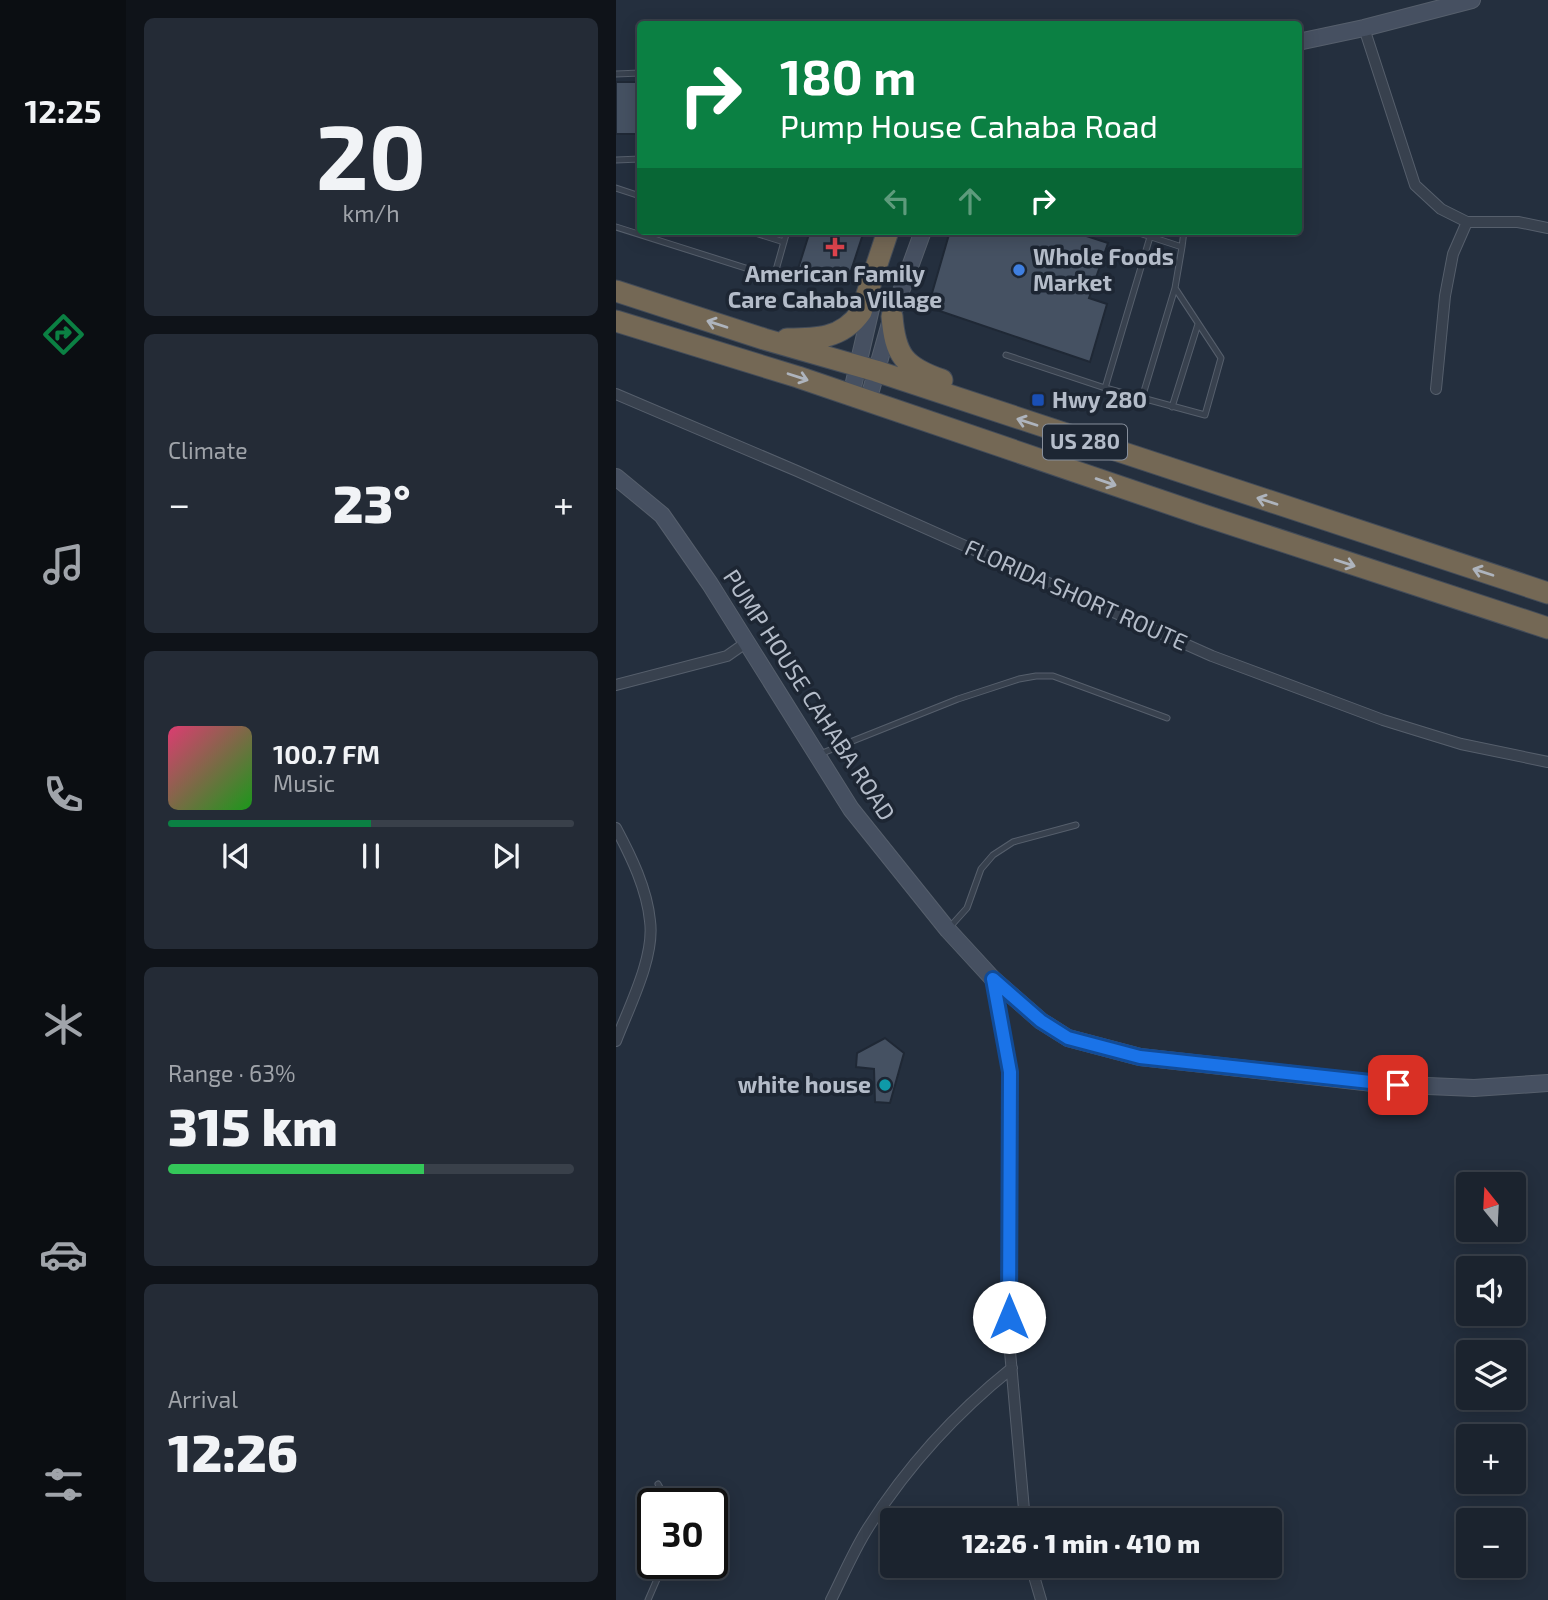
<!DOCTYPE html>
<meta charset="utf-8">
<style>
:root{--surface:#1b232e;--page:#242b36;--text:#f1f3f6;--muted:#a0a4aa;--line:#39404a;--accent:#0b8043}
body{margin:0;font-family:"Exo 2",sans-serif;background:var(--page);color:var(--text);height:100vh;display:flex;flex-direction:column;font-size:26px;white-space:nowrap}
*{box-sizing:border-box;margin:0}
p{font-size:23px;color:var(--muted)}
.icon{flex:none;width:38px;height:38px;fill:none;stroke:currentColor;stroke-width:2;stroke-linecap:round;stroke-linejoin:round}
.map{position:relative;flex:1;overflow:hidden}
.panel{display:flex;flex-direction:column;gap:18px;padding:18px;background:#0f1319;width:490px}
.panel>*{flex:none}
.top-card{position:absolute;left:21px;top:21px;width:665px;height:214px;border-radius:7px;box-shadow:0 4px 18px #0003,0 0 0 2px var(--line);background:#0b8043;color:#fff;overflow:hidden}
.needle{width:46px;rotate:342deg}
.controls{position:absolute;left:840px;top:1172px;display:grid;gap:14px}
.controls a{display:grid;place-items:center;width:70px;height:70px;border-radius:7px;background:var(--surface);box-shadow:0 4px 18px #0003,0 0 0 2px var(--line);font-size:35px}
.speed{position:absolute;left:21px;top:1488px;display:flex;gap:14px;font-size:35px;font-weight:700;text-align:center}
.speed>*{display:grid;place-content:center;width:91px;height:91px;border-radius:50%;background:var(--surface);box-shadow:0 4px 18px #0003,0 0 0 2px var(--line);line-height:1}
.speed .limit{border:4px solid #111;border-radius:10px;background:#fff;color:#111}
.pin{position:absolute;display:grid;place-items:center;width:60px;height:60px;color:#fff;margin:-30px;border-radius:14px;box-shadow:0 4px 10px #0006}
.me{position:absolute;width:77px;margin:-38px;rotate:0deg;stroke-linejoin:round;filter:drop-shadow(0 0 5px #0008)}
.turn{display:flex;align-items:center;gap:24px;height:147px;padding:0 28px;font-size:32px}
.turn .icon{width:91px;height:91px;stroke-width:2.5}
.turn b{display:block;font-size:49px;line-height:60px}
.lanes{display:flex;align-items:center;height:66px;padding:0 28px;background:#0003;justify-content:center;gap:35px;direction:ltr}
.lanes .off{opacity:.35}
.big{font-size:52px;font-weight:800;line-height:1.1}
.panel .tile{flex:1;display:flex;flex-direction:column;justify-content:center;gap:10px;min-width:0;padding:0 24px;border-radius:10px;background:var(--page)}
.panel .dial{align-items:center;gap:0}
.dial b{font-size:91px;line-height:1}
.song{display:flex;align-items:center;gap:21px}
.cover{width:84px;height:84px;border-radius:10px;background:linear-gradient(135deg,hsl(340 70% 55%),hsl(120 70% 35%))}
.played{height:7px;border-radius:4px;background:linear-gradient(90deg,var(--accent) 50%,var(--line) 50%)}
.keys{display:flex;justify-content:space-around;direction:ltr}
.heat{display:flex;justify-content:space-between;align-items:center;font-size:38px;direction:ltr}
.charge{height:10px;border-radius:5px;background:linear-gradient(90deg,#34c759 63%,var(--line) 0)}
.trip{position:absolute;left:264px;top:1508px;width:402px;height:70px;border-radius:7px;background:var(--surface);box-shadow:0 4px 18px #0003,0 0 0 2px var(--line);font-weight:800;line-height:70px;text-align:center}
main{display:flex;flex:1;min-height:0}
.tab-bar{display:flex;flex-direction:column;width:126px;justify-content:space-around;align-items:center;background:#0b0e12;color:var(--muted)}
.tab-bar .icon{width:49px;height:49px}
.tab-bar .current{color:var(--accent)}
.tab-bar b{font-size:32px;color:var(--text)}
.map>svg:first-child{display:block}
</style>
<main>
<nav class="tab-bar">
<b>12:25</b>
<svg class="icon current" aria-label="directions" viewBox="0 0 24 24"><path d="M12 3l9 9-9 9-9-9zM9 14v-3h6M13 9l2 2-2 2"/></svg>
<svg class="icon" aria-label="music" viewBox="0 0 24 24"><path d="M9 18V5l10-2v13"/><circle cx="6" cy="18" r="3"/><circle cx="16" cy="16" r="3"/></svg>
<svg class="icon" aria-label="phone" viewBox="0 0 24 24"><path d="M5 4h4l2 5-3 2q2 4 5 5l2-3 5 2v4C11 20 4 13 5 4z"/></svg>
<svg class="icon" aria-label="climate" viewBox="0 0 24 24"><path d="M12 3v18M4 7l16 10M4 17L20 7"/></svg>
<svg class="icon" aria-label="car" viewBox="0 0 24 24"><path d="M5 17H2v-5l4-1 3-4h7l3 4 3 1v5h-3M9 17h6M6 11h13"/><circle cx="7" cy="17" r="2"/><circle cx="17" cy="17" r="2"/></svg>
<svg class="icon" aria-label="filters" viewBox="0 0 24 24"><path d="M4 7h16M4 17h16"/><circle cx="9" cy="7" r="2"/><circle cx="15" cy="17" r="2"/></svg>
</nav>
<section class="panel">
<div class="tile dial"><b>20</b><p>km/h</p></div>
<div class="tile"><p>Climate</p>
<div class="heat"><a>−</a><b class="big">23°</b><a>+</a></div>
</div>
<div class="tile">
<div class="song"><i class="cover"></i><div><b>100.7 FM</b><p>Music</p></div></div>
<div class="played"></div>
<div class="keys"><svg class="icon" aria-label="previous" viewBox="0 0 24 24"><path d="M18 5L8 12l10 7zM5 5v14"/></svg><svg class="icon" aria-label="pause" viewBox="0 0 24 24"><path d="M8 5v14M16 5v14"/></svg><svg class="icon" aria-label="next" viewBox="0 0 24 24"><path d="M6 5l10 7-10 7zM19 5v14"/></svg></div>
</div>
<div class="tile"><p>Range · 63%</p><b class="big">315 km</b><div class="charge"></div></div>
<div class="tile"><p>Arrival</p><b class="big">12:26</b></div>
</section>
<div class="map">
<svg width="932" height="1600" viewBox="0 0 932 1600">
<rect width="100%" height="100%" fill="#242f3e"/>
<!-- building -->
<path fill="#455162" stroke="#1f2835" stroke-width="2" d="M0,82H24V134H0Z
M194,231H248L231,283L182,269Z
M334,231H455L492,243L473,298L491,304L474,362L312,307Z
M269,1038L288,1053L274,1103L259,1102L258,1069L240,1067L241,1053Z"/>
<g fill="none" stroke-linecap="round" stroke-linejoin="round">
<defs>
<path id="lane" d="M0,74L24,73
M0,160L24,159
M0,188L24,196
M0,227L158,277L171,231
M133,231L168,242
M517,231L566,247L559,288L605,358L589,415L489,388L534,237
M566,247L568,231
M390,355L489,388
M526,398L559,288
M556,407L582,324
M204,754L342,699L403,679L420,676H437L551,718
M333,928L351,908L365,869L377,855L397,842L460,825
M42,1484L47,1493L49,1503
M32,1600L48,1563"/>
<path id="street" d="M748,28L799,185L825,209L851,222H902L932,228
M820,389L829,296L837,254L851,222
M0,394L181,471L596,656L767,720L845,744L932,762
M0,685L111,656L131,642
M0,828C15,856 31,889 34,921C39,957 13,1007 0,1041
M377,979L394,1072L393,1340L409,1521
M415,1566L425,1600
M215,1600C227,1576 238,1550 252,1528C290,1468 341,1412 396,1368"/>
<path id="secondary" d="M682,42L748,28L856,0
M235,395L257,300
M252,401L276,316L307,231
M0,477L46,515L94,584L235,809L332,930L377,979L425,1021L452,1038L524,1057L766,1084L858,1088L932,1083"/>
<path id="highway" d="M0,291L148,339L260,371L932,593
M276,316C279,355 288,367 326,380
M0,321L182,377L587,515L932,628
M171,339C200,339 226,339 245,312L272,231"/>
</defs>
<!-- lane casing -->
<use href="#lane" stroke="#565f6c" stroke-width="7"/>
<!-- street casing -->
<use href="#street" stroke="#565f6c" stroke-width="12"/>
<!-- secondary casing -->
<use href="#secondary" stroke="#565f6c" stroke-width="18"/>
<!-- highway casing -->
<use href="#highway" stroke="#434c59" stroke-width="23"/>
<!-- lane -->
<use href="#lane" stroke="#38414e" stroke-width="5"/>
<!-- street -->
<use href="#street" stroke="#38414e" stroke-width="10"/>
<!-- secondary -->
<use href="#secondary" stroke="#465061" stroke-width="16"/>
<!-- highway -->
<use href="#highway" stroke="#746855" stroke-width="21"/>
</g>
<!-- one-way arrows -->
<defs><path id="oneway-shaft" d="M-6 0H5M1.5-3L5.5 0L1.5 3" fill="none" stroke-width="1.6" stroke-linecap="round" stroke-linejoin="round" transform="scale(1.75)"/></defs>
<g stroke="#aeb4bd">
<use href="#oneway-shaft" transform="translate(101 324) rotate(-162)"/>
<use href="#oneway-shaft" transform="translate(182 377) rotate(18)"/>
<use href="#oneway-shaft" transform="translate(411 422) rotate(-162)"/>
<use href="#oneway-shaft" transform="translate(490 482) rotate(19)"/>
<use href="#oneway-shaft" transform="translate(651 501) rotate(-162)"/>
<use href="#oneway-shaft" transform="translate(729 563) rotate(18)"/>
<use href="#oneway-shaft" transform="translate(867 572) rotate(-162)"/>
</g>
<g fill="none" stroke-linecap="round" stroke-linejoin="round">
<defs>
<path id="route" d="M393,1317L394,1072L377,979L425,1021L452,1038L524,1057L782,1085"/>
</defs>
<!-- route casing -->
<use href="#route" stroke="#114b97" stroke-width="18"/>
<!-- route -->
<use href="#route" stroke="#1a73e8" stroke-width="12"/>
</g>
<!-- markers -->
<path fill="#e0444e" stroke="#1d2633" stroke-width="2.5" d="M215.5 236.5h7v7h7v7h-7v7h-7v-7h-7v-7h7z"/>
<circle fill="#3f7fe0" stroke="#1d2633" stroke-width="2.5" cx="403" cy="270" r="7"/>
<rect fill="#1a4fb4" stroke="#1d2633" stroke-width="2.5" x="415" y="393" width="14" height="14" rx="3.5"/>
<circle fill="#0f9aa8" stroke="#1d2633" stroke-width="2.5" cx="269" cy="1085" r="7"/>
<g text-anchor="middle" stroke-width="7" stroke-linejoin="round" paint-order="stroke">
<!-- shield labels -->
<rect fill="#1d2633" stroke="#878f9c" stroke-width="2" x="427" y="424.5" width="84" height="35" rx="5"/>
<g font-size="21" font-weight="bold" fill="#b4bcc9">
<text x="469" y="449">US 280</text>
</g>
<!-- poi labels -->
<g font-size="23" font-weight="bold" fill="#b4bcc9" stroke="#1d2633" text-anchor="start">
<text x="417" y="265">Whole Foods<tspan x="417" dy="26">Market</tspan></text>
<text x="219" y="282" text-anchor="middle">American Family<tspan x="219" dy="26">Care Cahaba Village</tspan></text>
<text x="436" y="408">Hwy 280</text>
<text x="255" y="1093" text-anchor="end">white house</text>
</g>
<!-- street labels -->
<g font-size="23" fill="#b4bcc9" stroke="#1d2633">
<text transform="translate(460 595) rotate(24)" y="8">FLORIDA SHORT ROUTE</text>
<text transform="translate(193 695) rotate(57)" y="8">PUMP HOUSE CAHABA ROAD</text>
</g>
</g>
</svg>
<div class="controls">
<a><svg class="needle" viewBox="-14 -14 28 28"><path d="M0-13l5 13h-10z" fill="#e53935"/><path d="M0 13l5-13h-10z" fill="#a0a4aa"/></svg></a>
<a><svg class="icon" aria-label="sound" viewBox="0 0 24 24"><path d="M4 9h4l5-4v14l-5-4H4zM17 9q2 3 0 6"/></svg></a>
<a><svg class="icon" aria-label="layers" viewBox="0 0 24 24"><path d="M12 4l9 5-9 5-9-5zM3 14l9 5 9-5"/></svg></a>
<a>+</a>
<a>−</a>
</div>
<div class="speed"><div class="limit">30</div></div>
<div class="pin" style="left:782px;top:1085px;background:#d93025"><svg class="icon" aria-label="arrive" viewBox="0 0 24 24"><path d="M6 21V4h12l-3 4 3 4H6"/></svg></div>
<svg class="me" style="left:393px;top:1317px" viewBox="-20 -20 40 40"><circle r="19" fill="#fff"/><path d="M0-13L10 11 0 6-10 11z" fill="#1a73e8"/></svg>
<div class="trip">12:26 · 1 min · 410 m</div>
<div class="top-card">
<div class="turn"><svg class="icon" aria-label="right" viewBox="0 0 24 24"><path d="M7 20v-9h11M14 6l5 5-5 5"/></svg><div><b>180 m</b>Pump House Cahaba Road</div></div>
<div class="lanes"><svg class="icon off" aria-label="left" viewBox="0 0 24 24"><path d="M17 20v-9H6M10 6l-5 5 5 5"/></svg><svg class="icon off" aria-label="ahead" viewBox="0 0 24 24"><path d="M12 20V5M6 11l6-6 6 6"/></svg><svg class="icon" aria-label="right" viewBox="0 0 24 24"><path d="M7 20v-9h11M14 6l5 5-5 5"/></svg></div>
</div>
</div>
</main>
